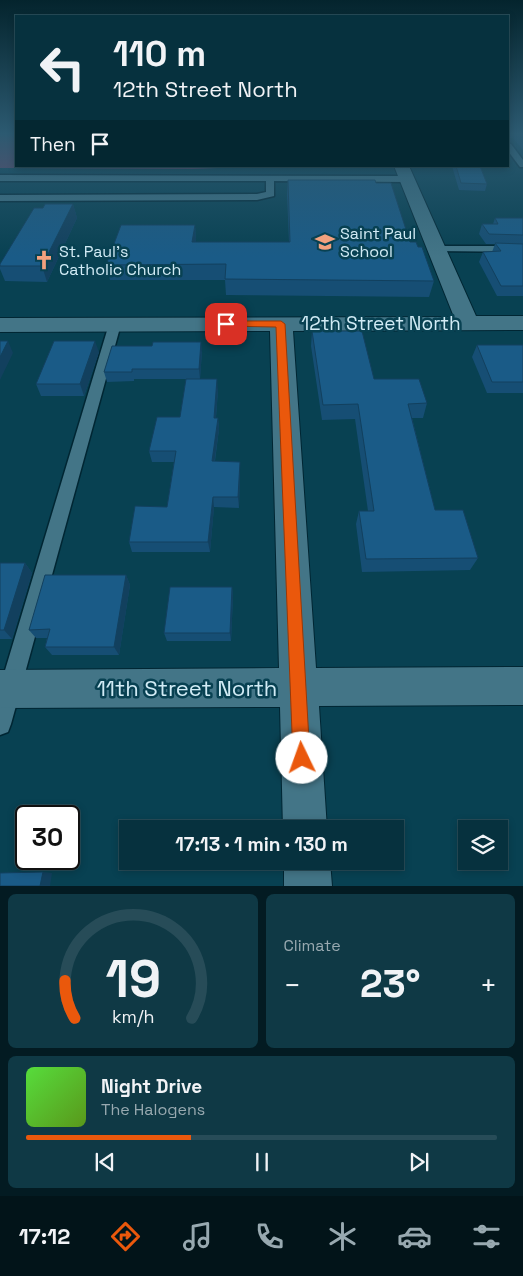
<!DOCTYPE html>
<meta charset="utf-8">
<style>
:root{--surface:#06313e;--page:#0f3945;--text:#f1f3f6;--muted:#98a9b0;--line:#274c58;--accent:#ea580c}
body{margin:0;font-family:"Space Grotesk",sans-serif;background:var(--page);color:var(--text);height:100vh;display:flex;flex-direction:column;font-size:19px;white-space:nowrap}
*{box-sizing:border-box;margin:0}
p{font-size:16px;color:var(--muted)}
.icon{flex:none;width:28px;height:28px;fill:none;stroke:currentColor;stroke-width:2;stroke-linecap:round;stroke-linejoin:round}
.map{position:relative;height:886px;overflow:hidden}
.details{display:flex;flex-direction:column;gap:8px;padding:8px;background:#031b22;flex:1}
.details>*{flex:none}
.banner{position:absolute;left:15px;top:15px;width:494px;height:152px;border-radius:0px;box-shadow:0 2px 8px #0003,0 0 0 1px var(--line);background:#06313e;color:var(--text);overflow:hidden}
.fabs{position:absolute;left:458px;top:820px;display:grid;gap:10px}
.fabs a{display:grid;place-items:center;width:50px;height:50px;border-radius:0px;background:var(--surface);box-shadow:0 2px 8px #0003,0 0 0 1px var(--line);font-size:25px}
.speed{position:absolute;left:15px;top:805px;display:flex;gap:10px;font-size:25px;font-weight:700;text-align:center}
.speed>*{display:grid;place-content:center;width:65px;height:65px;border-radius:50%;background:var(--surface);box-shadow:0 2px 8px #0003,0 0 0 1px var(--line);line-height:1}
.speed .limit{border:2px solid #111;border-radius:8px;background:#fff;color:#111}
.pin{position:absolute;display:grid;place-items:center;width:42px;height:42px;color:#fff;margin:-21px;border-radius:10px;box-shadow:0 2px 8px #0006}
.me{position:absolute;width:55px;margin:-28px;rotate:357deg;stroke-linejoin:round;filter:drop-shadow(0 0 4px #0008)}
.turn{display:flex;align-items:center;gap:18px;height:105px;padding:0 15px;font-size:22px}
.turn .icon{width:65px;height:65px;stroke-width:2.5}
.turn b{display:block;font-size:35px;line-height:42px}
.then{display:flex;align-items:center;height:48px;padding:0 15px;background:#0003;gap:10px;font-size:19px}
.big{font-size:38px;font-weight:800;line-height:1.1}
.details .card{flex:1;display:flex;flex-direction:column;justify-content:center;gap:8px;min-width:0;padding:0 18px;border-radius:8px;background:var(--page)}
.details .dial{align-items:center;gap:0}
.dial svg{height:130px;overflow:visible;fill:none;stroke:var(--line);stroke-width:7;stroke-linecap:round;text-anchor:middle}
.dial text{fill:var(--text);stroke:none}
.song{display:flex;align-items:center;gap:15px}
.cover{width:60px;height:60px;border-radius:8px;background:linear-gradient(135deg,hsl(110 70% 55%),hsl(90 70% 35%))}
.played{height:5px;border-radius:2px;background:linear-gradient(90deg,var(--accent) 35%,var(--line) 35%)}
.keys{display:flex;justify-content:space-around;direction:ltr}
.heat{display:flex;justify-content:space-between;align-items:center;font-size:28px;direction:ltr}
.details .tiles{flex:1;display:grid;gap:8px;grid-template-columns:1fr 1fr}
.card:last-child{grid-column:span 2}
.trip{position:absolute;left:119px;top:820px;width:285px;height:50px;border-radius:0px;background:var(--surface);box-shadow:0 2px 8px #0003,0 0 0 1px var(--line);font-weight:800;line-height:50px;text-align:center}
.tabs{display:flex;height:80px;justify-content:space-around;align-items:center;background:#021419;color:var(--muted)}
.tabs .icon{width:35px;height:35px}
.tabs .active{color:var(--accent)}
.tabs b{font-size:22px;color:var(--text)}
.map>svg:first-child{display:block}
</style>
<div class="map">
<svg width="523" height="886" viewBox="0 0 523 886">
<rect width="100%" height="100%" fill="#084152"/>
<!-- green -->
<path fill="#7f4268" d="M0,133H16V166H269L193,169L0,168Z"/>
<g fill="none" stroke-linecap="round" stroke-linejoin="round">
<defs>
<path id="service" d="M508,144H511L523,160V167H520L508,151Z
M0,175L406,176L410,179L406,182L274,181V196L257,200L0,201V195L257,194L266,192V181H0Z
M437,246H523V252L433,251L432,249Z
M115,320L121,324L11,724L8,732L0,735V687L109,324Z"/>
<path id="minor" d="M394,166H409L476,316H523V330L293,331L316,668L523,667V705L319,706L327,829H283L280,707L0,708V670L279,668L270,331L0,332V318L454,317Z
M284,861H330L332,886H284Z"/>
</defs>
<!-- service casing -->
<use href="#service" stroke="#002633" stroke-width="3"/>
<!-- minor casing -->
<use href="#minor" stroke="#002633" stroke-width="2"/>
<!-- service -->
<use href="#service" fill="#437587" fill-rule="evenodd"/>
<!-- minor -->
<use href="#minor" fill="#437587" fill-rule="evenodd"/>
</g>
<!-- wall -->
<path fill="#164e74" d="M508,133H523V150L513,138H508Z
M452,166H480L487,184L485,191L459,190Z
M288,180L376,183L410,242L418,247L434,281L429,297L226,295L225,280H110L106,265L195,225L196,242H289L287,194Z
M73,204L77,218L47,282L5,281L0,269V264L43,208Z
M495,218H523V296H497L479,262L483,252H492L495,244H486L479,234L482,224H493Z
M312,331L374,379L427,403L423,418H412L435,510L478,558L470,570L362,572L356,524L359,511H368L355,419L322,420L311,346Z
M477,345H523V393H487L472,357Z
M202,351L200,379L218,390L216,418H218L219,429L215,461L240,462V472L239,508L214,507L210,552H132L129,542L167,507L174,462H152L149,451L180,417L186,379H134V381L107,382L104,372Z
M99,352L84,396H41L36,384Z
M0,563H25L32,573L12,639H0Z
M126,575L130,585L119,655H52L45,647L47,638H36L29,630Z
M232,587L233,597L231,641H167L164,633Z"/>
<!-- shaded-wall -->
<path fill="#12405e" d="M73,204L77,218L47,282L42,266Z
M195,225L196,240L194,257L192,242Z
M8,341L13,353L0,380V357Z
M95,341L99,352L84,396L80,384Z
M201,342L202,351L200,379L199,369Z
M217,379L218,390L215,429L214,418Z
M218,418L219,429L213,472L212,461Z
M240,462V472L239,508L238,497Z
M213,497L214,507L210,552L208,542Z
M25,563L32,573L12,639L4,630Z
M126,575L130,585L119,655L114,647Z
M232,587L233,597L231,641L230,633Z
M43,872L52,873L50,886H40Z"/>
<!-- building -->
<path fill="#1a5b87" stroke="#12405e" d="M519,133H523V138Z
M456,166H480L487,184L461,183Z
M288,180H375L376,183H391L410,242H416L418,247H422L434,281L225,279L226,264L106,265L121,225H195L192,242H290Z
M45,204H73L42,266H0V264L34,208H43Z
M495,218H523V235L489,234L482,224H498Z
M495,243L523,244V286H501L483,252L501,251Z
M312,331H362L374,379H419L427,403L408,404L435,510H463L478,558L366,559L359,511H374L358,404L323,405Z
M0,341H8L0,357Z
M54,341H95L80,384H36Z
M153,342H201L199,369H132V372H104L112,346H152Z
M477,345H523V382H492Z
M186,379H217L214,418H218L212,461L240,462L238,497H213L208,542H129L135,506L167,507L176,451H149L157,417H180Z
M0,563H25L4,630H0Z
M45,575H126L114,647H45L50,629L29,630Z
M170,587H232L230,633H164Z
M43,872L40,886H0V873Z"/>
<!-- sky -->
<linearGradient id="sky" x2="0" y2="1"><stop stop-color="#04242d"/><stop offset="0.52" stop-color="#2c5a71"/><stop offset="1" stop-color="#2c5a71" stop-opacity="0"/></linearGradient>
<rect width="523" height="257" fill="url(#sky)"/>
<!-- route -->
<path fill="#ea580c" stroke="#983908" d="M226,321H281L285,324L310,758L308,764L302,767L296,764L293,758L276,327L223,326V322Z"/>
<!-- icons -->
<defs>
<symbol id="school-bare" viewBox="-9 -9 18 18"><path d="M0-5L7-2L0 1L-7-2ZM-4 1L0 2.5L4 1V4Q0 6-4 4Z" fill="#f2a17e" stroke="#084152" stroke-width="2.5" paint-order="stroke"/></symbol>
<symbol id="church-bare" viewBox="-9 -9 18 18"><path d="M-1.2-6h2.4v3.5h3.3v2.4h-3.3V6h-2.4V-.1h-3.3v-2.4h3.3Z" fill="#f2a17e" stroke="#084152" stroke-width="2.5" paint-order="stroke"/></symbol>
</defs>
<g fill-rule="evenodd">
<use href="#school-bare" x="311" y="228" width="28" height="28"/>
<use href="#church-bare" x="30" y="246" width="28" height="28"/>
</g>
<g text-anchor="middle" stroke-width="5" stroke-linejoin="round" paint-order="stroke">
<!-- far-poi labels -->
<g font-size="16" fill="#d1ebf5" stroke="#084152" text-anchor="start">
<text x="340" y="239">Saint Paul<tspan x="340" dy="18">School</tspan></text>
<text x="59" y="257">St. Paul's<tspan x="59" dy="18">Catholic Church</tspan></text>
</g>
<!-- street labels -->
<g font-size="19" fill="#d1ebf5" stroke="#084152">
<text x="381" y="330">12th Street North</text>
</g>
<!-- near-street labels -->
<g font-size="22" fill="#d1ebf5" stroke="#084152">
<text x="187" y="696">11th Street North</text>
</g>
</g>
</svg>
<div class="fabs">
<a><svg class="icon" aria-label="layers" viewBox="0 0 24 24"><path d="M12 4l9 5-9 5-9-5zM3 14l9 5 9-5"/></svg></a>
</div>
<div class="speed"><div class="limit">30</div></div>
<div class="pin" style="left:226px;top:324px;background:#d93025"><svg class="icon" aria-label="arrive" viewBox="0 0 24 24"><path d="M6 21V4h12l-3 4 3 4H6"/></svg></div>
<svg class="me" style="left:302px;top:758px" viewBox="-20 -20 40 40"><circle r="19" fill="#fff"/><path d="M0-13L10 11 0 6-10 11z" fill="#ea580c"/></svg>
<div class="trip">17:13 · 1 min · 130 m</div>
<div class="banner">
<div class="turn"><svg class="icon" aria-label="left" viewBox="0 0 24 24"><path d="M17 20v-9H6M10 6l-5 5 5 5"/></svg><div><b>110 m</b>12th Street North</div></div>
<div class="then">Then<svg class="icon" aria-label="arrive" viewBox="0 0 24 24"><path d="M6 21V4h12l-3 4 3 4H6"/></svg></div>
</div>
</div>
<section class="details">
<div class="tiles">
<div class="card dial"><svg viewBox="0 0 100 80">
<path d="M14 69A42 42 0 1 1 86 69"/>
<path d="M14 69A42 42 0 0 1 8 46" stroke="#ea580c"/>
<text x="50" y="56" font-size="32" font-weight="700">19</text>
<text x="50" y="72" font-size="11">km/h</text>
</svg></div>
<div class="card"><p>Climate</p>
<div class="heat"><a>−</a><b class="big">23°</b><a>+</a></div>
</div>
<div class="card">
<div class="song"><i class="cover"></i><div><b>Night Drive</b><p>The Halogens</p></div></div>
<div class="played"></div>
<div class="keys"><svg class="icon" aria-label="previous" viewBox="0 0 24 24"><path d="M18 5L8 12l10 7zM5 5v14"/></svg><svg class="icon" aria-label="pause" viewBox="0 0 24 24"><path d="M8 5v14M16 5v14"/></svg><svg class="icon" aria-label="next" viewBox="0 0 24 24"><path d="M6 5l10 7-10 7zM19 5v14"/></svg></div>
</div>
</div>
</section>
<nav class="tabs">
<b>17:12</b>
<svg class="icon active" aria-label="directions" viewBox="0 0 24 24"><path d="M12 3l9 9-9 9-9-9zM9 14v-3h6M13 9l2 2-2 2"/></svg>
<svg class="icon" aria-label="music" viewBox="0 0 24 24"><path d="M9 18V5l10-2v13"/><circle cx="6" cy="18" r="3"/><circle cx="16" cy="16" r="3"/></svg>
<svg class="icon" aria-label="phone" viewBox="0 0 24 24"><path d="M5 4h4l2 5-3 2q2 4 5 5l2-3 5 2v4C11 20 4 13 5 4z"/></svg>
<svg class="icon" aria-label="climate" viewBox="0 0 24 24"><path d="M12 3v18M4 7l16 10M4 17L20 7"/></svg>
<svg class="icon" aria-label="car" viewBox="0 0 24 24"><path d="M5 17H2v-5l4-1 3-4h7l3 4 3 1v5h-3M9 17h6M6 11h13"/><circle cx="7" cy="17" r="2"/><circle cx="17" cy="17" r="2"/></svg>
<svg class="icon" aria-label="filters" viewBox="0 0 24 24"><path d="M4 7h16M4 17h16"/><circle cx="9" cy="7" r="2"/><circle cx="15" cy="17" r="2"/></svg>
</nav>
